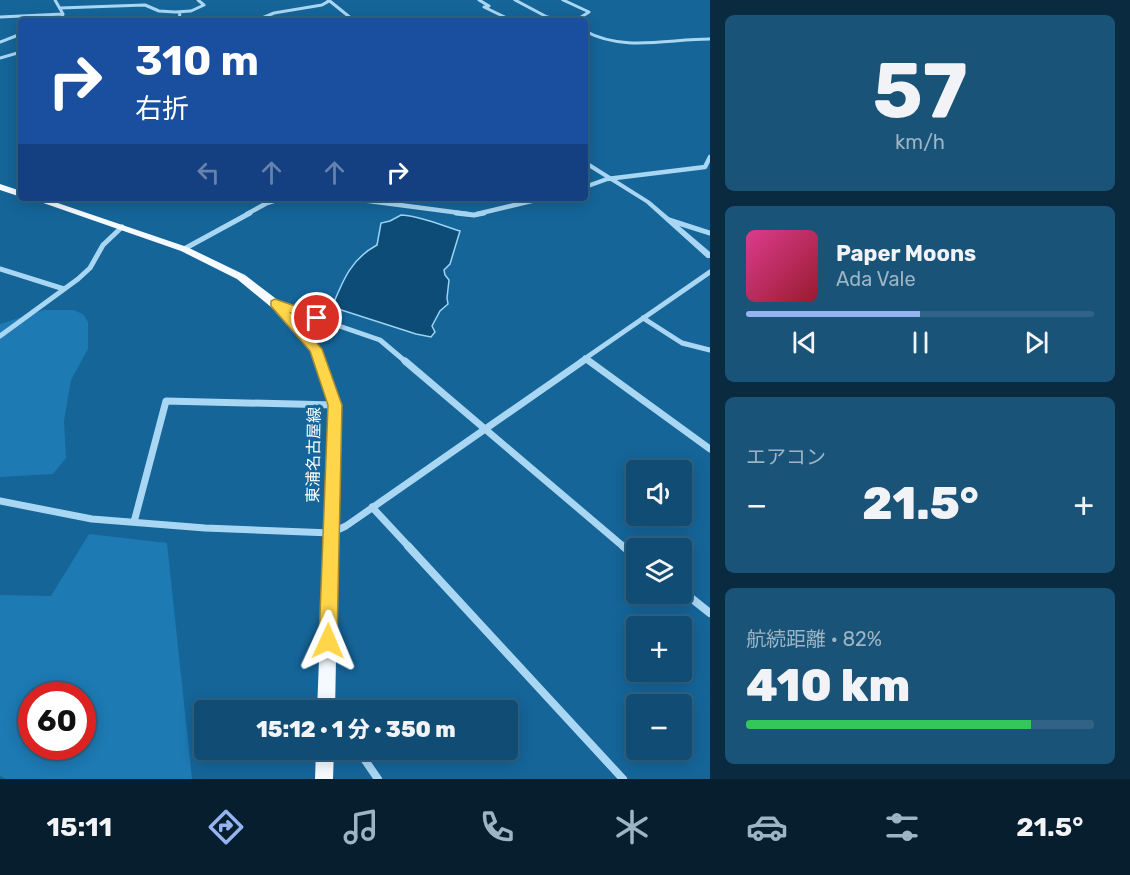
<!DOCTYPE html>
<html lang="ja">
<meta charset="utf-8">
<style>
:root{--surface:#104c73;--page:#195378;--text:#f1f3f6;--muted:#9cb4c4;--line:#306385;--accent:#95b2f1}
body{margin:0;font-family:Rubik,"Noto Sans JP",sans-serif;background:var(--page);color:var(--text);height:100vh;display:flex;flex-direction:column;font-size:22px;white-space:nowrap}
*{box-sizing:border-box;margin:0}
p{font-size:20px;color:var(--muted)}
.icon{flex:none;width:33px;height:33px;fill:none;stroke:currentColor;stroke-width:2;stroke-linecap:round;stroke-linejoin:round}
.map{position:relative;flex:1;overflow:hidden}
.details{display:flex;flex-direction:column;gap:15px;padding:15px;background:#092a3f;width:420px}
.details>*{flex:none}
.hud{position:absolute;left:18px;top:18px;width:570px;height:183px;border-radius:6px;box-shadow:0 3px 15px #0003,0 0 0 2px var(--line);background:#1a4fa0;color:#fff;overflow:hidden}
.controls{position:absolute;left:626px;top:460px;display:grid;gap:12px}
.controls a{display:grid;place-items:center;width:66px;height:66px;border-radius:6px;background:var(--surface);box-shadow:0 3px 15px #0003,0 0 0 2px var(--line);font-size:30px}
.speed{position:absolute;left:18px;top:682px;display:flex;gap:12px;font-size:30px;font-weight:700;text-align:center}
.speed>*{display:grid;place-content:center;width:78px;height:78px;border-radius:50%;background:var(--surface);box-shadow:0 3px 15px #0003,0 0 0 2px var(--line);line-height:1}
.speed .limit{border:9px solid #d22;background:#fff;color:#111}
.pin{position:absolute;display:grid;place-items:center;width:51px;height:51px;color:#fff;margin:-26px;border:3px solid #fff;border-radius:50%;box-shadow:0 2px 6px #0007}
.me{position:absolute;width:66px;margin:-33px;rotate:1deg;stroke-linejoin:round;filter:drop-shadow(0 0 4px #0008)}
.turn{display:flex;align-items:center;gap:21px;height:126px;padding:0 18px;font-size:27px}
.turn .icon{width:78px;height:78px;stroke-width:2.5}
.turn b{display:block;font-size:42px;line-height:51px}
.lanes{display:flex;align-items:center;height:57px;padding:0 18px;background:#0003;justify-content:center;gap:30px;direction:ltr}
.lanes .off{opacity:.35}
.big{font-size:45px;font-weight:800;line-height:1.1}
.details .card{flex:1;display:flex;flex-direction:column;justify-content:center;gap:9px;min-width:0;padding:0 21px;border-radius:9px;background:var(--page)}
.details .dial{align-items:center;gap:0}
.dial b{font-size:78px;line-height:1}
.song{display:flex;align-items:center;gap:18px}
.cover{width:72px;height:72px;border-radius:9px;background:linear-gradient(135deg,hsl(330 70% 55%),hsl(350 70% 35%))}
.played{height:6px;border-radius:3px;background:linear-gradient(90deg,var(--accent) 50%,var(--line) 50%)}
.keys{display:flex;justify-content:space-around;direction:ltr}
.heat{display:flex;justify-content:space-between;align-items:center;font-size:33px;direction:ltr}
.charge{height:9px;border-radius:4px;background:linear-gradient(90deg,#34c759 82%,var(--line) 0)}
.trip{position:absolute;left:194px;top:700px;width:324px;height:60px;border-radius:6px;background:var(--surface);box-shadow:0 3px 15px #0003,0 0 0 2px var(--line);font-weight:800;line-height:60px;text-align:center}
.tab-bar{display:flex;height:96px;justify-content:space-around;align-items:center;background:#061e2e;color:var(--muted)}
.tab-bar .icon{width:42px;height:42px}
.tab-bar .selected{color:var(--accent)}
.tab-bar b{font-size:27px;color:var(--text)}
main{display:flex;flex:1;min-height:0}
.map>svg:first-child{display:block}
</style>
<main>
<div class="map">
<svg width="710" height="779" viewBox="0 0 710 779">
<rect width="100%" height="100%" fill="#156599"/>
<!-- green -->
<path fill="#1d7ab3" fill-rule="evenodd" d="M44,310H73L83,314L88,322V349L71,380L64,421L66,458L53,474L0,477V324Z
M89,534L167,543L192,779H6L0,776V595L51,596ZM32,696H82V747H32Z"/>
<!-- water -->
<path fill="#0d4c76" stroke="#9bd4f5" stroke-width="1.5" d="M401,215C418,215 443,226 460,231L450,264L444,270L445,275L449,280L447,298L448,304L440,311L432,326L435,332L431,337L416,334L332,307C343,280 351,259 377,245L381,223L390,221Z"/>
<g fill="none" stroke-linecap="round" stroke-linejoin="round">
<!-- minor-far4 -->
<path stroke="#a9d7f3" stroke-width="3" d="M55,0L63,14L61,21
M479,0L489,6L484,7L513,21
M515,0L547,17L568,21
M563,0L589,12L575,21
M60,8L145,5L159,11L175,12L191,11L204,5L198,0
M0,17L63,14
M67,21L79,19
M179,21L180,12
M217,21H221
M255,21L274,13L322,5L329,1
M585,31C623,52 668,39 710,39
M0,42L21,34
M0,58L21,52"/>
<!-- minor-far3 -->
<path stroke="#a9d7f3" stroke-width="4.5" d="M585,187L607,179L705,167L710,157
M346,198L468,214
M247,214L267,203L283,198
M477,214L544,198"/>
<!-- minor-far2 -->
<path stroke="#a9d7f3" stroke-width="5" d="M456,213L474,215L484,213
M669,220L710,233
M184,249L250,213
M0,269L64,289
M278,305L380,340L406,362
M643,318L682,343L710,350
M0,336L78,279L90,268L103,245L122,227
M585,358L591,362
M580,362L710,272"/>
<!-- minor-far1 -->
<path stroke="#a9d7f3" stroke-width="7" d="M405,361L625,548
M589,361L710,449
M0,501L92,519L205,528L331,533L346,526L583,361
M372,507L410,548
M134,522L166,401L335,405"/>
<!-- minor -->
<path stroke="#a9d7f3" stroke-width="8" d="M408,546L623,779
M623,546L636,557
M681,590L710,613
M358,750L378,779"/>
<!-- tertiary -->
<path fill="#a9d7f3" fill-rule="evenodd" d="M326,0H331L357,21H352Z
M585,160L650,201L710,252V258H707L646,203L585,165Z"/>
<!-- primary -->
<path fill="#f4faff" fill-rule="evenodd" d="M0,184L21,191V197L0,190Z
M29,198H43L187,247L245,275L279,301L321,349L341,405L335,711H317L329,405L310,351L271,307L237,279L181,251Z
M316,750H334L333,779H315Z"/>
</g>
<!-- route -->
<path fill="#ffd54a" stroke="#a68a30" stroke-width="1.5" d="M275,299L321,315L323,318L317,322L291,313L322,349L342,405L337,641L334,647L328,650L322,647L319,641L328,405L310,351L271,306V301Z"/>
<g text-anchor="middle" stroke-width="6" stroke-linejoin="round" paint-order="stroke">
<!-- street labels -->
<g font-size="16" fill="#fff" stroke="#156599">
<text transform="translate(313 455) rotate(-89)" y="6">東浦名古屋線</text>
</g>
</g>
</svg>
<div class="controls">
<a><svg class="icon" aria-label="sound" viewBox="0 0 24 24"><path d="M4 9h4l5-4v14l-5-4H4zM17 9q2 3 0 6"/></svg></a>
<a><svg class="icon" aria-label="layers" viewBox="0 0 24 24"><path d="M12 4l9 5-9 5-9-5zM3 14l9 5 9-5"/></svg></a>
<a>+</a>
<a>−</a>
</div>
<div class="speed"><div class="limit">60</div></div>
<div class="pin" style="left:317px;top:318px;background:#d93025"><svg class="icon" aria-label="arrive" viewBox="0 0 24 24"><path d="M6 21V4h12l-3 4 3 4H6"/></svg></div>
<svg class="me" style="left:328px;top:641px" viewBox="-20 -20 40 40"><path d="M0-17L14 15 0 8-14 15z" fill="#ffd54a" stroke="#fff" stroke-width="4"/></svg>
<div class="trip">15:12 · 1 分 · 350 m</div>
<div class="hud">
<div class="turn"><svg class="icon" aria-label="right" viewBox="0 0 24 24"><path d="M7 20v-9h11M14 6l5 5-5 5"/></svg><div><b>310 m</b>右折</div></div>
<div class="lanes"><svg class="icon off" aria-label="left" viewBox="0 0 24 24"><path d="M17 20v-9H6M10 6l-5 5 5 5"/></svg><svg class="icon off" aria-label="ahead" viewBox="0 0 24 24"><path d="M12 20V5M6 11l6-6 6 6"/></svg><svg class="icon off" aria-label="ahead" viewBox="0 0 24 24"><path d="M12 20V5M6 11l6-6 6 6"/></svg><svg class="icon" aria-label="right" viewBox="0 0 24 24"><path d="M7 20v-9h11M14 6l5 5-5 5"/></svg></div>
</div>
</div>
<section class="details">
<div class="card dial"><b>57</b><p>km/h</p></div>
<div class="card">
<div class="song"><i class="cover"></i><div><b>Paper Moons</b><p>Ada Vale</p></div></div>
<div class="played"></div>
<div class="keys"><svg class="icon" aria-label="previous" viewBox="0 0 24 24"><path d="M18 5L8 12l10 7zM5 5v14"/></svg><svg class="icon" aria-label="pause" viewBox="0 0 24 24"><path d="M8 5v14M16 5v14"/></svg><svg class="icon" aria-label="next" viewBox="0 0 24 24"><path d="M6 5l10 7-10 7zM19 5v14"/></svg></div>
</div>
<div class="card"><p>エアコン</p>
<div class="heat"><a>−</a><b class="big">21.5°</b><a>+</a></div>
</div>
<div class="card"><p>航続距離 · 82%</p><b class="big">410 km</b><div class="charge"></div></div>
</section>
</main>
<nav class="tab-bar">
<b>15:11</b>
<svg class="icon selected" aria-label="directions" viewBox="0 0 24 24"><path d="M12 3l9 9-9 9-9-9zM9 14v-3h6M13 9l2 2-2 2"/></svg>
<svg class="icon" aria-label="music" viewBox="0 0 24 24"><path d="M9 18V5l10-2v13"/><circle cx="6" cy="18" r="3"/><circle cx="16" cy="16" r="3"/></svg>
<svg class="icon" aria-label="phone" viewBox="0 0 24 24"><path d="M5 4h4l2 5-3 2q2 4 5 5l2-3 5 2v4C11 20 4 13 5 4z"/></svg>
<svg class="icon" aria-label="climate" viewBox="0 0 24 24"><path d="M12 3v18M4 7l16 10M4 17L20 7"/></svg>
<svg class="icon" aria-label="car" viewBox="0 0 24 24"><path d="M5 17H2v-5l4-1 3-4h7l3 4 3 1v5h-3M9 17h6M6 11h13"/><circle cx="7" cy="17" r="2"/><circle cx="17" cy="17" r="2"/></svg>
<svg class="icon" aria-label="filters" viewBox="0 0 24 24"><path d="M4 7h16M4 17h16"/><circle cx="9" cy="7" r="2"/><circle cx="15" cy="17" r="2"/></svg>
<b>21.5°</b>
</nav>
